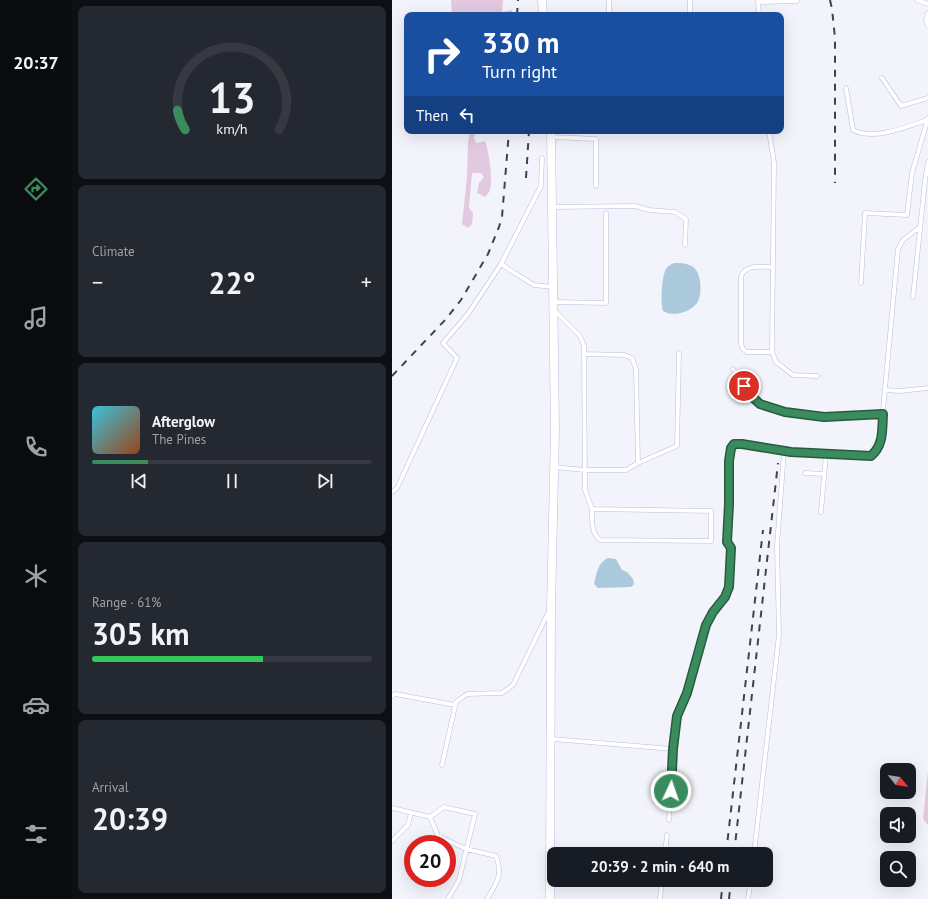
<!DOCTYPE html>
<meta charset="utf-8">
<style>
:root{--surface:#171b24;--page:#242831;--text:#f1f3f6;--muted:#9ea1a6;--line:#363941;--accent:#3a8c5e}
body{margin:0;font-family:"PT Sans",sans-serif;background:var(--page);color:var(--text);height:100vh;display:flex;flex-direction:column;font-size:15px;white-space:nowrap}
*{box-sizing:border-box;margin:0}
p{font-size:13px;color:var(--muted)}
.icon{flex:none;width:22px;height:22px;fill:none;stroke:currentColor;stroke-width:2;stroke-linecap:round;stroke-linejoin:round}
.map{position:relative;flex:1;overflow:hidden}
.sheet{display:flex;flex-direction:column;gap:6px;padding:6px;background:#0d0f14;width:320px}
.sheet>*{flex:none}
.hud{position:absolute;left:12px;top:12px;width:380px;height:122px;border-radius:8px;box-shadow:0 4px 16px #0002;background:#1a4fa0;color:#fff;overflow:hidden}
.needle{width:26px;rotate:120deg}
.controls{position:absolute;left:488px;top:763px;display:grid;gap:8px}
.controls a{display:grid;place-items:center;width:36px;height:36px;border-radius:8px;background:var(--surface);box-shadow:0 4px 16px #0002;font-size:20px}
.speed{position:absolute;left:12px;top:835px;display:flex;gap:8px;font-size:20px;font-weight:700;text-align:center}
.speed>*{display:grid;place-content:center;width:52px;height:52px;border-radius:50%;background:var(--surface);box-shadow:0 4px 16px #0002;line-height:1}
.speed .limit{border:6px solid #d22;background:#fff;color:#111}
.pin{position:absolute;display:grid;place-items:center;width:34px;height:34px;color:#fff;margin:-17px;border:2px solid #fff;border-radius:50%;box-shadow:0 1px 4px #0007}
.me{position:absolute;width:44px;margin:-22px;rotate:3deg;stroke-linejoin:round;filter:drop-shadow(0 0 3px #0008)}
.turn{display:flex;align-items:center;gap:14px;height:84px;padding:0 12px;font-size:18px}
.turn .icon{width:52px;height:52px;stroke-width:2.5}
.turn b{display:block;font-size:28px;line-height:34px}
.then{display:flex;align-items:center;height:38px;padding:0 12px;background:#0003;gap:8px;font-size:15px}
.big{font-size:30px;font-weight:600;line-height:1.1}
.sheet .tile{flex:1;display:flex;flex-direction:column;justify-content:center;gap:6px;min-width:0;padding:0 14px;border-radius:8px;background:var(--page)}
.sheet .dial{align-items:center;gap:0}
.dial svg{height:104px;overflow:visible;fill:none;stroke:var(--line);stroke-width:7;stroke-linecap:round;text-anchor:middle}
.dial text{fill:var(--text);stroke:none}
.song{display:flex;align-items:center;gap:12px}
.cover{width:48px;height:48px;border-radius:6px;background:linear-gradient(135deg,hsl(190 70% 55%),hsl(20 70% 35%))}
.played{height:4px;border-radius:2px;background:linear-gradient(90deg,var(--accent) 20%,var(--line) 20%)}
.keys{display:flex;justify-content:space-around;direction:ltr}
.heat{display:flex;justify-content:space-between;align-items:center;font-size:22px;direction:ltr}
.charge{height:6px;border-radius:3px;background:linear-gradient(90deg,#34c759 61%,var(--line) 0)}
.trip{position:absolute;left:155px;top:847px;width:226px;height:40px;border-radius:8px;background:var(--surface);box-shadow:0 4px 16px #0002;font-weight:600;line-height:40px;text-align:center}
main{display:flex;flex:1;min-height:0}
.tabs{display:flex;flex-direction:column;width:72px;justify-content:space-around;align-items:center;background:#090b0e;color:var(--muted)}
.tabs .icon{width:28px;height:28px}
.tabs .on{color:var(--accent)}
.tabs b{font-size:18px;color:var(--text)}
.map>svg:first-child{display:block}
</style>
<main>
<nav class="tabs">
<b>20:37</b>
<svg class="icon on" aria-label="directions" viewBox="0 0 24 24"><path d="M12 3l9 9-9 9-9-9zM9 14v-3h6M13 9l2 2-2 2"/></svg>
<svg class="icon" aria-label="music" viewBox="0 0 24 24"><path d="M9 18V5l10-2v13"/><circle cx="6" cy="18" r="3"/><circle cx="16" cy="16" r="3"/></svg>
<svg class="icon" aria-label="phone" viewBox="0 0 24 24"><path d="M5 4h4l2 5-3 2q2 4 5 5l2-3 5 2v4C11 20 4 13 5 4z"/></svg>
<svg class="icon" aria-label="climate" viewBox="0 0 24 24"><path d="M12 3v18M4 7l16 10M4 17L20 7"/></svg>
<svg class="icon" aria-label="car" viewBox="0 0 24 24"><path d="M5 17H2v-5l4-1 3-4h7l3 4 3 1v5h-3M9 17h6M6 11h13"/><circle cx="7" cy="17" r="2"/><circle cx="17" cy="17" r="2"/></svg>
<svg class="icon" aria-label="filters" viewBox="0 0 24 24"><path d="M4 7h16M4 17h16"/><circle cx="9" cy="7" r="2"/><circle cx="15" cy="17" r="2"/></svg>
</nav>
<section class="sheet">
<div class="tile dial"><svg viewBox="0 0 100 80">
<path d="M14 69A42 42 0 1 1 86 69"/>
<path d="M14 69A42 42 0 0 1 8 54" stroke="#3a8c5e"/>
<text x="50" y="56" font-size="32" font-weight="700">13</text>
<text x="50" y="72" font-size="11">km/h</text>
</svg></div>
<div class="tile"><p>Climate</p>
<div class="heat"><a>−</a><b class="big">22°</b><a>+</a></div>
</div>
<div class="tile">
<div class="song"><i class="cover"></i><div><b>Afterglow</b><p>The Pines</p></div></div>
<div class="played"></div>
<div class="keys"><svg class="icon" aria-label="previous" viewBox="0 0 24 24"><path d="M18 5L8 12l10 7zM5 5v14"/></svg><svg class="icon" aria-label="pause" viewBox="0 0 24 24"><path d="M8 5v14M16 5v14"/></svg><svg class="icon" aria-label="next" viewBox="0 0 24 24"><path d="M6 5l10 7-10 7zM19 5v14"/></svg></div>
</div>
<div class="tile"><p>Range · 61%</p><b class="big">305 km</b><div class="charge"></div></div>
<div class="tile"><p>Arrival</p><b class="big">20:39</b></div>
</section>
<div class="map">
<svg width="536" height="899" viewBox="0 0 536 899">
<rect width="100%" height="100%" fill="#f3f4fb"/>
<!-- green -->
<path fill="#e2c9df" d="M59,0H111L110,12L120,10V15H60Z
M78,131H83L82,138L84,143L93,141C97,151 102,183 97,192C97,193 93,196 93,197L85,193L87,183L92,177L89,173H80L77,208L81,213L80,224L76,228L70,224L75,177L76,142Z
M536,770V825L531,819Z"/>
<!-- water -->
<path fill="#aacadc" d="M282,263C287,263 293,263 297,265C310,268 311,294 305,303C297,313 281,317 271,311C268,304 270,275 274,269C276,266 279,264 282,263Z
M216,558L224,559L230,570L235,572L241,579L242,584L239,587L206,588L202,584C204,575 206,562 216,558Z"/>
<g fill="none" stroke-linecap="round" stroke-linejoin="round">
<defs>
<path id="lane" d="M298,0V15
M366,0L367,15
M525,0L536,4
M366,2L405,1V0
M536,13L534,21L536,25
M217,15V0
M490,78L509,106L536,98
M454,88L461,130C482,141 514,127 535,120
M377,131L382,163L380,352L384,362L401,375L425,376
M160,137L204,139V186
M160,207L243,206L257,210L283,212L294,219L293,245
M109,264L149,186L150,158
M380,267C369,267 353,264 349,277V344L351,349L355,352H380
M469,283L473,213L515,215L520,173L536,118
M521,297L533,181L536,162
M161,302L214,303V213
M163,311L188,336L192,346L193,490L200,509L319,511V541L208,540C199,533 200,520 200,509
M341,369L355,393L368,404L393,412L432,417L481,413L491,414
M492,390L508,391L536,388
M246,463L285,446L287,353
M162,467L193,470H234L246,463L244,369L240,358L232,355L192,354
M413,473L432,474
M0,492L5,488L65,358L51,343L76,314L109,264L121,272L142,285L161,287
M429,512L434,454
M0,696L3,694L63,705
M160,739L281,749L277,820
M281,749L285,716L295,693L314,625L321,612L333,597L337,587L339,548L335,542L337,504V461L339,448L342,444H350L399,453L479,456C493,444 491,427 491,410L506,249L511,240L528,227
M50,765L64,702L75,694L110,693L121,685L157,611
M0,808L38,817L46,836L74,849L104,856C111,876 105,882 95,899
M38,817L52,807L83,814L67,880L56,899
M0,841L16,825L19,813
M273,854L275,835
M362,854L387,635L385,546L392,451
M268,899L270,880
M356,899L359,880"/>
<path id="street" d="M150,0L151,15
M158,899L159,607L163,431L159,131"/>
</defs>
<!-- lane casing -->
<use href="#lane" stroke="#babddd" stroke-width="5"/>
<!-- street casing -->
<use href="#street" stroke="#babddd" stroke-width="9"/>
<!-- lane -->
<use href="#lane" stroke="#fff" stroke-width="4"/>
<!-- street -->
<use href="#street" stroke="#fff" stroke-width="8"/>
<!-- rail -->
<path stroke="#41424d" stroke-width="2" stroke-dasharray="7 7" stroke-linecap="butt" d="M438,0L440,9L443,38V183
M125,15L126,0
M134,178L137,131
M0,376L54,319L69,300L96,254L107,227L110,217L117,131
M334,854L371,530
M342,854L386,463
M329,899L331,880
M337,899L339,880"/>
</g>
<g fill="none" stroke-linecap="round" stroke-linejoin="round">
<defs>
<path id="route" d="M279,791L281,749L285,716L295,693L314,625L321,612L333,597L337,587L339,548L335,542L337,504V461L339,448L342,444H350L399,452L479,456C492,445 490,429 491,414L432,417L393,412L368,404L356,393L352,386"/>
</defs>
<!-- route casing -->
<use href="#route" stroke="#265b3d" stroke-width="10"/>
<!-- route -->
<use href="#route" stroke="#3a8c5e" stroke-width="7"/>
</g>
</svg>
<div class="controls">
<a><svg class="needle" viewBox="-14 -14 28 28"><path d="M0-13l5 13h-10z" fill="#e53935"/><path d="M0 13l5-13h-10z" fill="#9ea1a6"/></svg></a>
<a><svg class="icon" aria-label="sound" viewBox="0 0 24 24"><path d="M4 9h4l5-4v14l-5-4H4zM17 9q2 3 0 6"/></svg></a>
<a><svg class="icon" aria-label="search" viewBox="0 0 24 24"><circle cx="10" cy="10" r="6"/><path d="M15 15l6 6"/></svg></a>
</div>
<div class="speed"><div class="limit">20</div></div>
<div class="pin" style="left:352px;top:386px;background:#d93025"><svg class="icon" aria-label="arrive" viewBox="0 0 24 24"><path d="M6 21V4h12l-3 4 3 4H6"/></svg></div>
<svg class="me" style="left:279px;top:791px" viewBox="-20 -20 40 40"><circle r="17" fill="#3a8c5e" stroke="#fff" stroke-width="3"/><path d="M0-11L8 9 0 5-8 9z" fill="#fff"/></svg>
<div class="trip">20:39 · 2 min · 640 m</div>
<div class="hud">
<div class="turn"><svg class="icon" aria-label="right" viewBox="0 0 24 24"><path d="M7 20v-9h11M14 6l5 5-5 5"/></svg><div><b>330 m</b>Turn right</div></div>
<div class="then">Then<svg class="icon" aria-label="left" viewBox="0 0 24 24"><path d="M17 20v-9H6M10 6l-5 5 5 5"/></svg></div>
</div>
</div>
</main>
